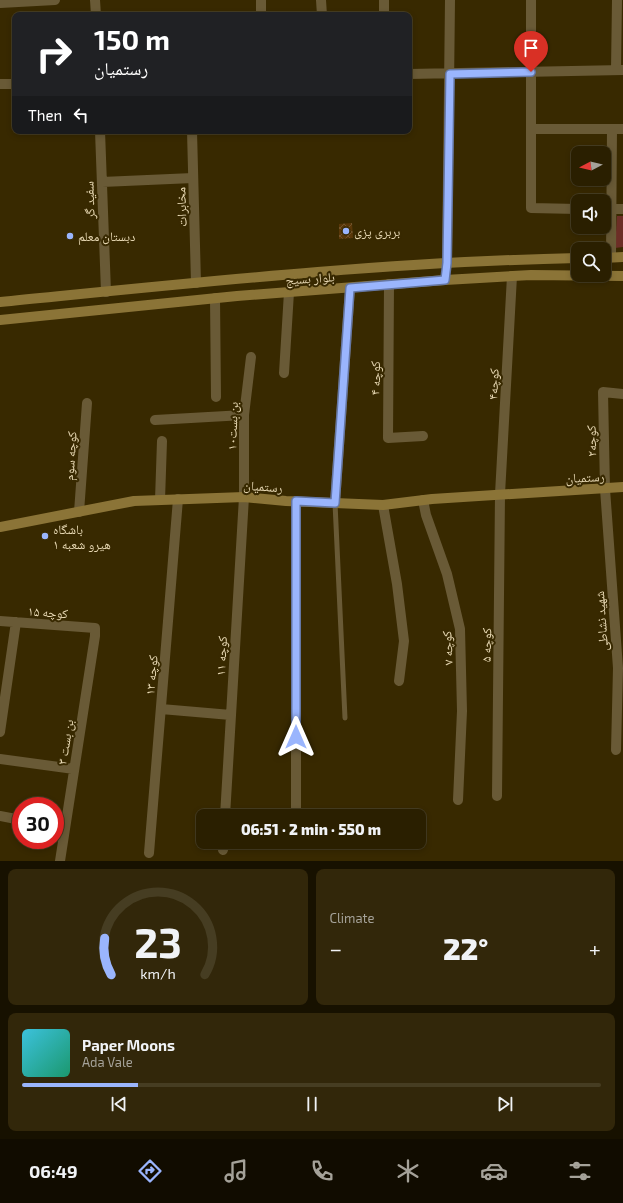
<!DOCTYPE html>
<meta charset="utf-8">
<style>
:root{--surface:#2a1f00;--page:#32270a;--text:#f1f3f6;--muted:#a5a299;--line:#463d22;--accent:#9ab5fd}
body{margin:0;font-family:"Exo 2","Noto Naskh Arabic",sans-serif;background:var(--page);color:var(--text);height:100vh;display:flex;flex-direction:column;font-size:15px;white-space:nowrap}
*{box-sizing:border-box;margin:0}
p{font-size:13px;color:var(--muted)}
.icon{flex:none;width:22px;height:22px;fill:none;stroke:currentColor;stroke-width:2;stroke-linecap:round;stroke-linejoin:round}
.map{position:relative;height:861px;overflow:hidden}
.drawer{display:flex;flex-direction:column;gap:8px;padding:8px;background:#171100;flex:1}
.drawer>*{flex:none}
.hud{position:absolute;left:12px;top:12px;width:400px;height:122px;border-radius:8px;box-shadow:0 2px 6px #0003,0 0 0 1px var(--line);background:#202124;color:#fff;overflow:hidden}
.needle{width:26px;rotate:263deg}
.fabs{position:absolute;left:571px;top:146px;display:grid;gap:8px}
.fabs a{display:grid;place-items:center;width:40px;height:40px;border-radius:8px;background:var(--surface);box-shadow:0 2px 6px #0003,0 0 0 1px var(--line);font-size:20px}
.speed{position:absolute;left:12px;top:797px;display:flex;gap:8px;font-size:20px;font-weight:700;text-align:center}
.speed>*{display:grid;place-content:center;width:52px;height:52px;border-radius:50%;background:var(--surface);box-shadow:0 2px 6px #0003,0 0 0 1px var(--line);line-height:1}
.speed .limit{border:6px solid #d22;background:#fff;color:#111}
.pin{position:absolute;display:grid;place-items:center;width:34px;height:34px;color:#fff;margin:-41px -17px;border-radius:50% 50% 50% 0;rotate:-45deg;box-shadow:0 0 4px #0007}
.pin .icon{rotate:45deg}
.me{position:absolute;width:44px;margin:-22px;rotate:0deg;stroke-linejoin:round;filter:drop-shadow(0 0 3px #0008)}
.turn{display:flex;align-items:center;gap:14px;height:84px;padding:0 16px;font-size:18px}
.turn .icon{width:52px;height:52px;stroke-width:2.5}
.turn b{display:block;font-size:28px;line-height:34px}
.then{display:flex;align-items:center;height:38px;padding:0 16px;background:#0003;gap:8px;font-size:15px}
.big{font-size:30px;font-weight:800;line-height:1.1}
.drawer .card{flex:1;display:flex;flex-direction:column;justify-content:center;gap:6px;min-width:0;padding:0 14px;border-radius:8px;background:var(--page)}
.drawer .dial{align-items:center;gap:0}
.dial svg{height:104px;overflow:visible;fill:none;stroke:var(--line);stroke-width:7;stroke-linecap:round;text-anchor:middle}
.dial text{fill:var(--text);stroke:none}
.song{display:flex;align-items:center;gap:12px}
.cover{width:48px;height:48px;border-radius:6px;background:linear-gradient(135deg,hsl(190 70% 55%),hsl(160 70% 35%))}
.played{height:4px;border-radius:2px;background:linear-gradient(90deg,var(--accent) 20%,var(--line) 20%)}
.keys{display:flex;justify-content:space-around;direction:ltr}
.heat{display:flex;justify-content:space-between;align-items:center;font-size:22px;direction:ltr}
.drawer .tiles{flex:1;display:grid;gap:8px;grid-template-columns:1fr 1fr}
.card:last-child{grid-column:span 2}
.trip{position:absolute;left:196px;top:809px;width:230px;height:40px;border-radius:8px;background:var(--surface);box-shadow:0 2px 6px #0003,0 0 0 1px var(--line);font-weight:800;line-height:40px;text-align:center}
.tabs{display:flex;height:64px;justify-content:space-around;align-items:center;background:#110c00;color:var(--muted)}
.tabs .icon{width:28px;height:28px}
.tabs .active{color:var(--accent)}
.tabs b{font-size:18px;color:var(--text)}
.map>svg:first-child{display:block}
</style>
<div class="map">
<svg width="623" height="861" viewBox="0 0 623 861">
<defs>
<pattern id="building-cross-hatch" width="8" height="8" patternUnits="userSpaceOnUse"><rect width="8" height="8" fill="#593708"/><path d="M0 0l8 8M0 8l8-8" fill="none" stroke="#71532a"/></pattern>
</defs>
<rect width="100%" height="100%" fill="#382900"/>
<!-- green -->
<path fill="#6c2e26" d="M617,216H623V247L615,248Z"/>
<!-- building -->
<path fill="url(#building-cross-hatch)" d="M352,223L353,238L339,239V224Z"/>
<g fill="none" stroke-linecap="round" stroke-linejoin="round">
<!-- lane -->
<path stroke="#695a36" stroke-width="5" d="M335,503L345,718"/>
<!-- street -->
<path stroke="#695a36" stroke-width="10" d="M95,0L96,15
M261,0V15
M321,0L322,15
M531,0V208L578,209
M0,3L55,0
M384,15V0
M616,70L617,0
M409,74L623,70
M0,84H15
M531,129H623
M100,131L106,292
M192,131L196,283
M102,182L193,178
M604,209H623
M611,257L612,129
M447,263L450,0
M389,284L388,438L423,436
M215,298L216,397
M284,373L289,292
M155,420L244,415
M160,500L162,441
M423,500L426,515L447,574L460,629L462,711L458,800
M296,501V816
M335,503L350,288
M383,505L397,584L404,641L399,681
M79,512L87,403
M0,621L95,628V636L60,861
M161,709L231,715
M0,732L16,622
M616,750L618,668L605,489L603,392L623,394
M0,759L74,769
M497,796L500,494L512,276
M0,816L21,820
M225,816L244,497V415L251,357
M223,850L224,842
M149,853L178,499"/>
<!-- secondary -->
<path stroke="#8b7437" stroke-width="10" d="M604,258L623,257
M0,302C192,283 385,262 578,258
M0,320L237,296L445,280L531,275L623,276
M0,527L134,501L244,497L286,501L383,505L432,499L623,487"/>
</g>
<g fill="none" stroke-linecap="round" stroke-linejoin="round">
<defs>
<path id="route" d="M296,737V501L335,503L350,288L445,280L447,263L450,74L531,72"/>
</defs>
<!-- route casing -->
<use href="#route" stroke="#6476a4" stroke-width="10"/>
<!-- route -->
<use href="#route" stroke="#9ab5fd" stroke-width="7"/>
</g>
<!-- markers -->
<g fill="#9ab5fd" stroke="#382900" stroke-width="1.5">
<circle cx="346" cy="231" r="4"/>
<circle cx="70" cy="236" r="4"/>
<circle cx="45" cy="536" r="4"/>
</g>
<g text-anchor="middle" stroke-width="4" stroke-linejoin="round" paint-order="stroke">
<!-- street labels -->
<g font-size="13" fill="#e6d7b2" stroke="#382900">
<text transform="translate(89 200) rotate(-92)" y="5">سفید گر</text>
<text transform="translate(181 207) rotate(-92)" y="5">مخابرات</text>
<text transform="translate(310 278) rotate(-4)" y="5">بلوار بسیج</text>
<text transform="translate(375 378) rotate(-90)" y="5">کوچه ۴</text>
<text transform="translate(493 384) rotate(-87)" y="5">کوچه۴</text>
<text transform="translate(232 426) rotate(-88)" y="5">بن بست۱۰</text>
<text transform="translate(591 441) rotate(-91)" y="5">کوچه۲</text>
<text transform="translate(70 456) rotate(-86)" y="5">کوچه سوم</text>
<text transform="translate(585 477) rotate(-3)" y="5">رستمیان</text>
<text transform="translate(263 486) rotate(4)" y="5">رستمیان</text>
<text transform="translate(48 612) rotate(4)" y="5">کوچه ۱۵</text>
<text transform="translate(601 621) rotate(-94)" y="5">شهید نشاطی</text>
<text transform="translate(486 645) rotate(-89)" y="5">کوچه ۵</text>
<text transform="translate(447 648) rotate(-93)" y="5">کوچه ۷</text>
<text transform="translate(221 656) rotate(-87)" y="5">کوچه ۱۱</text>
<text transform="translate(151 675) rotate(-85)" y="5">کوچه ۱۳</text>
<text transform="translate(65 742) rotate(-81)" y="5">بن بست ۳</text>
</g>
<!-- poi labels -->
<g font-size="13" fill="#e6d7b2" stroke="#382900" text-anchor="start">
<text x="354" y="236">بربری پزی</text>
<text x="78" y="241">دبستان معلم</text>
<text x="53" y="534">باشگاه<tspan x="53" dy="15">هیرو شعبه ۱</tspan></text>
</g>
</g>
</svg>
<div class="fabs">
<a><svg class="needle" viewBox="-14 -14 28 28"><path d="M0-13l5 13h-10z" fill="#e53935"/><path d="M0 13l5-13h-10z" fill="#a5a299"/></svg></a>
<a><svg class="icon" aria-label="sound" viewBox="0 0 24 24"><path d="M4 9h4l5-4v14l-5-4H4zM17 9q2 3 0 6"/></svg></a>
<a><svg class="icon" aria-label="search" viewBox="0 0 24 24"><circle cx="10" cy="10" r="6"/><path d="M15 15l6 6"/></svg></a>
</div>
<div class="speed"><div class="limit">30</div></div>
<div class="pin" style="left:531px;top:72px;background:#d93025"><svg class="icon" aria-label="arrive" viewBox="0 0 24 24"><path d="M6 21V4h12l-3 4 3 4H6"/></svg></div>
<svg class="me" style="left:296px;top:737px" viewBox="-20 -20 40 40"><path d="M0-17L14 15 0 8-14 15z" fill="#9ab5fd" stroke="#fff" stroke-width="4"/></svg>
<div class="trip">06:51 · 2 min · 550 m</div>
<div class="hud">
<div class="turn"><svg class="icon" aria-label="right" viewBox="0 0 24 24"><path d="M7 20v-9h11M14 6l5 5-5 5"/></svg><div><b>150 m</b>رستمیان</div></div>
<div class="then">Then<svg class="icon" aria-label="left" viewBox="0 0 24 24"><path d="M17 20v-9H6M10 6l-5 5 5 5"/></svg></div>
</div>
</div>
<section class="drawer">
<div class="tiles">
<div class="card dial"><svg viewBox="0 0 100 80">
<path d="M14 69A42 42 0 1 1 86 69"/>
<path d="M14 69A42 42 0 0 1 9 41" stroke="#9ab5fd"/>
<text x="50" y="56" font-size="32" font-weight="700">23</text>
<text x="50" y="72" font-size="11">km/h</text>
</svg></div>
<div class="card"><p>Climate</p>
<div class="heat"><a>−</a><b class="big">22°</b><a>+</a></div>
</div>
<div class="card">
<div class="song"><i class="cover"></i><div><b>Paper Moons</b><p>Ada Vale</p></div></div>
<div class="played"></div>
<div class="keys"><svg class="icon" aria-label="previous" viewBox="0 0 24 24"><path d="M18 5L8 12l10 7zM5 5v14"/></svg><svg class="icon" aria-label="pause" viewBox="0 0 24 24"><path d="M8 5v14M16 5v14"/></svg><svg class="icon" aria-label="next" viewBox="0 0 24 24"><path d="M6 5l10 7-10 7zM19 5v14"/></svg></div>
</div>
</div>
</section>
<nav class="tabs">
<b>06:49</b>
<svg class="icon active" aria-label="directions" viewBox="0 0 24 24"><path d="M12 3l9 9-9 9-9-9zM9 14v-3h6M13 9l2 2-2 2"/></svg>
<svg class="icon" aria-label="music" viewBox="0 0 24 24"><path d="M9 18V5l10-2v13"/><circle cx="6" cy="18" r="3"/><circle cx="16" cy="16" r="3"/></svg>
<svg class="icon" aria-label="phone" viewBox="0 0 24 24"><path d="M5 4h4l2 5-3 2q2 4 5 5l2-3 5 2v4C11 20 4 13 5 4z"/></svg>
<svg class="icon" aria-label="climate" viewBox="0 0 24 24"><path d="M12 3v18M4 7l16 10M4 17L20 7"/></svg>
<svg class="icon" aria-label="car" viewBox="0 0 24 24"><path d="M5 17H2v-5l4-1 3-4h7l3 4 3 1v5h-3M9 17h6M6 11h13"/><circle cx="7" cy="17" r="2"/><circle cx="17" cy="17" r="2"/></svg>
<svg class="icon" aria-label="filters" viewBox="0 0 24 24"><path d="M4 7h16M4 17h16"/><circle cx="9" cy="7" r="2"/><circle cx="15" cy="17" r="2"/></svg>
</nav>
